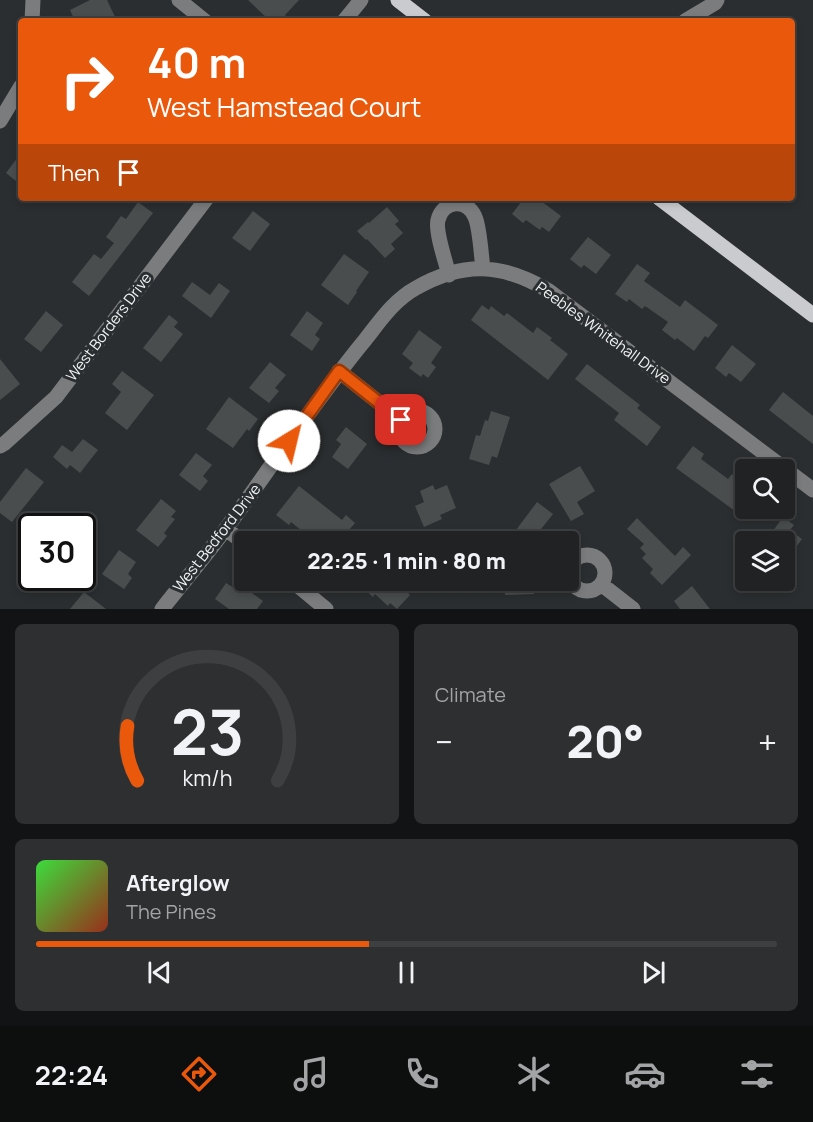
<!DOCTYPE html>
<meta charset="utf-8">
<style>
:root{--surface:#202224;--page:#2d2f31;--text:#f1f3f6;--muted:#a2a4a6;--line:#3d3f41;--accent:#ea580c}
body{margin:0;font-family:Manrope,sans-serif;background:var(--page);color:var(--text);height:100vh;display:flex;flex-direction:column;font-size:22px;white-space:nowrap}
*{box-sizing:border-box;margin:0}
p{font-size:20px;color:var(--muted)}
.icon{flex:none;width:33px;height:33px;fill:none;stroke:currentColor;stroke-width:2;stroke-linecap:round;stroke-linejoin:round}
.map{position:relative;height:609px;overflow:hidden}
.sheet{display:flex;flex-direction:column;gap:15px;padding:15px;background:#121314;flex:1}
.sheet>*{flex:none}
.banner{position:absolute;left:18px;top:18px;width:777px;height:183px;border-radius:6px;box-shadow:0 3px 9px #0003,0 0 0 2px var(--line);background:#ea580c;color:#fff;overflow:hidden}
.fabs{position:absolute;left:735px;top:459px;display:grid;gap:12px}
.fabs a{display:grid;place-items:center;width:60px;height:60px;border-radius:6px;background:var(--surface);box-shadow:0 3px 9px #0003,0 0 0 2px var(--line);font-size:30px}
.speed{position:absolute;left:18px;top:513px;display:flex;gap:12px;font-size:30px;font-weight:700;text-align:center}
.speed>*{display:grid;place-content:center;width:78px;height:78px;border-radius:50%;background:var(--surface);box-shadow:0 3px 9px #0003,0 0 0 2px var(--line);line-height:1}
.speed .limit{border:3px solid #111;border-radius:9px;background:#fff;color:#111}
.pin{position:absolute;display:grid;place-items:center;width:51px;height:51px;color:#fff;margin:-26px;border-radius:12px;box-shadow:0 3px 9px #0006}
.me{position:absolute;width:66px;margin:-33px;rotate:36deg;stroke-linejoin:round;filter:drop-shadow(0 0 4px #0008)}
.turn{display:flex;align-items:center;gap:21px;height:126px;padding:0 30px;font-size:27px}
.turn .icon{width:78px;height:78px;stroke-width:2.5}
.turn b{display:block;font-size:42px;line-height:51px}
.then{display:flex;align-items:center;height:57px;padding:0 30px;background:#0003;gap:12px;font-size:22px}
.big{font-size:45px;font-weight:800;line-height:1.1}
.sheet .card{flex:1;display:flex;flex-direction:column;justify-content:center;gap:9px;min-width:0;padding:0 21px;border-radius:9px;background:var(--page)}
.sheet .dial{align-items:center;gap:0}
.dial svg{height:156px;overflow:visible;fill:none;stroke:var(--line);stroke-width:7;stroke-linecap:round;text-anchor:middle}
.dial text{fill:var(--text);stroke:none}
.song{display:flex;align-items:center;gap:18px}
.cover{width:72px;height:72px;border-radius:9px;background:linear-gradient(135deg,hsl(120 70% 55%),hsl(10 70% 35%))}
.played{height:6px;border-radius:3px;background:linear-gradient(90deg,var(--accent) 45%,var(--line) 45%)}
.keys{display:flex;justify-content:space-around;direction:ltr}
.heat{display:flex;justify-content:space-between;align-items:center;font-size:33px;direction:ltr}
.sheet .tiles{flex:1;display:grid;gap:15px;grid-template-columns:1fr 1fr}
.card:last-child{grid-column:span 2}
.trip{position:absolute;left:234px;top:531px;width:345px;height:60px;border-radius:6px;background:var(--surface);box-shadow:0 3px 9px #0003,0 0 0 2px var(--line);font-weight:800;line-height:60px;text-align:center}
.tab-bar{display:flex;height:96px;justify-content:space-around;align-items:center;background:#0d0e0e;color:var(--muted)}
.tab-bar .icon{width:42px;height:42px}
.tab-bar .on{color:var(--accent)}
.tab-bar b{font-size:27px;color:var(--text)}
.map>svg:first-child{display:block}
</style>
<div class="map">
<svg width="813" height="609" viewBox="0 0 813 609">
<rect width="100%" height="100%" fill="#2b2e30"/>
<!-- building -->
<path fill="#4a4d4e" d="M90,0H107L117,21H75L70,10Z
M248,0H299L285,15L292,21H270Z
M21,153V185L6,173Z
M524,198H537L561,216L549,232L542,227L540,230L526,220L523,223L512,214Z
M138,202L153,213L89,296L72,282L94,254L101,259L114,243L106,237L121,216L126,219Z
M387,207L399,221L395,224L403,233L391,244L395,249L385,258L367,239L366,240L357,231L368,222L369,223Z
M253,211L270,224L250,251L232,238Z
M588,237L611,255L596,274L584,265L581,268L570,259Z
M344,254L369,272L356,291L357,292L348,305L321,285Z
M637,264L650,273L644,281L680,307L685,300L718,325L708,338L705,336L694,351L677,338L675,340L662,330L668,322L645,306L642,309L629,299L627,302L615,294Z
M192,282L210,295L219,283L230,291L211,318L182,296Z
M482,305L489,310L491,306L504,316L507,313L533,333L537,327L552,338L550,340L568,354L548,380L471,320Z
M46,311L63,325L41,352L24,339Z
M307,311L323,323L315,335L320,339L312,351L290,335Z
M169,315L178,322L174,327L183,334L161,362L143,348Z
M419,330L442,347L431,363L436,367L428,378L423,374L421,377L409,368L413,363L402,354Z
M732,345L756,364L741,382L729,373L726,377L715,368Z
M0,359L20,384L0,400Z
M270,362L286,375L275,388L279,391L269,403L249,388Z
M587,364L640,405L637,408L661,427L647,446L614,420L619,413L575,379Z
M122,371L154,395L127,430L105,413L121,392L112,384Z
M783,392L813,416V444L769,410Z
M229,397L258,419L249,431L247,429L233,448L206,429Z
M491,411L510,417L497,458L492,456L489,465L469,459L476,435L480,436L485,420L488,421Z
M346,427L367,444L348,469L332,457L341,444L336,440Z
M83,439L98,450L80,473L70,465L67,469L53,457L62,445L72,452Z
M693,446L704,454L701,459L728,479L732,474L743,483L741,487L746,491V519L676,468Z
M196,453L212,465L203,476L208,481L200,491L179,475Z
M580,466L595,491L577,502L584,514L571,521L549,484Z
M26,468L44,482L12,522L0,513V502Z
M433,485L435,490L447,485L456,508L440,515L442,519L424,527L415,506L424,502L420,491Z
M299,486L342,520L346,515L355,523L349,530L363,542H316L291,522L289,525L276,515Z
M161,499L176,511L171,517L175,519L164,533L167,536L158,547L136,530Z
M537,502L553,514L538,533L549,542H522L513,534Z
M783,517L794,525L790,530L802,539L784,563V542H765Z
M637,518L675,556L683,547L691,555L662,585L650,573L653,569L642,558L646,554L640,548L644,544L627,529Z
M119,550L136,562L128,574L132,578L124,589L102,574Z
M368,580H396L410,595L397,609L390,603L388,606L375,594L373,597L362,587Z
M505,580H534V594L505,595Z
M226,583L234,588L238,583L263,601L257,609H229L215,599Z
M692,586L710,609H680L674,601Z
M84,592L106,609H70Z"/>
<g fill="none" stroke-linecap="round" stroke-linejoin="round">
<!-- minor -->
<path stroke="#7b7c7d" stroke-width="15" d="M179,0L205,21
M32,21L33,0
M344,21L361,0
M685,21L715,3L717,0
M0,121L21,86
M449,275C446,263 435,231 438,220C443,200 467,198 475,217C480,228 481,255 483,268
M339,371L401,420
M399 429a18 18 0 1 1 36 0a18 18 0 1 1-36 0Z
M0,446L5,443L56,397L207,198
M226,529L244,543
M569 573a18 18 0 1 1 36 0a18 18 0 1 1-36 0Z
M291,580L326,609
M601,584L633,609
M162,609C183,582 207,555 227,527C246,502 264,475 283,449C310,412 336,375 365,340C380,321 394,300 416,288C464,261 502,263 549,291L813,490"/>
<!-- major -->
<path stroke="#cacbce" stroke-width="15" d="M398,0L425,21
M659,198L813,315"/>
</g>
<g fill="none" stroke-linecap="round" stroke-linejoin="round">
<defs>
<path id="route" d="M289,441L339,371L401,420"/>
</defs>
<!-- route casing -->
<use href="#route" stroke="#983908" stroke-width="15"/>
<!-- route -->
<use href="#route" stroke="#ea580c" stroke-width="10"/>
</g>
<g text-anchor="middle" stroke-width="6" stroke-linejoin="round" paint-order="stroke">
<!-- street labels -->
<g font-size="15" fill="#f0f2f4" stroke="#2b2e30">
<text transform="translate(109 327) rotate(-53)" y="5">West Borders Drive</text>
<text transform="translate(603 333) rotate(36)" y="5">Peebles Whitehall Drive</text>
<text transform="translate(217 538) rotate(-52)" y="5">West Bedford Drive</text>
</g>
</g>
</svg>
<div class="fabs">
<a><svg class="icon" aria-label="search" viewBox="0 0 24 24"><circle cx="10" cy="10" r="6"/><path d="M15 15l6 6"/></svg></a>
<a><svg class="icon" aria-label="layers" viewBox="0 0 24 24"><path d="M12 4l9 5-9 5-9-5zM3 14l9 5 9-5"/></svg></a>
</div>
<div class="speed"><div class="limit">30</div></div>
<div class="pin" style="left:401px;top:420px;background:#d93025"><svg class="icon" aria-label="arrive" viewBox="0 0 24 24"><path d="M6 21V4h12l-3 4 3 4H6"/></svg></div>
<svg class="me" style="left:289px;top:441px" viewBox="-20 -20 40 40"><circle r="19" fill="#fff"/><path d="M0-13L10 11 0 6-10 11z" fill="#ea580c"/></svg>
<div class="trip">22:25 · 1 min · 80 m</div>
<div class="banner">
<div class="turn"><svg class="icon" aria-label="right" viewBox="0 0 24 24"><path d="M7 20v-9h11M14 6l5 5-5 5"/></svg><div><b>40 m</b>West Hamstead Court</div></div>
<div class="then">Then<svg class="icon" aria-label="arrive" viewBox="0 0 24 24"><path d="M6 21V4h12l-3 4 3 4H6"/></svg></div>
</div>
</div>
<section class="sheet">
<div class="tiles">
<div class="card dial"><svg viewBox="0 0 100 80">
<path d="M14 69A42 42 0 1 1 86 69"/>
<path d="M14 69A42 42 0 0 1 9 41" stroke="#ea580c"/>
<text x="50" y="56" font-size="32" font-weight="700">23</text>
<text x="50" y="72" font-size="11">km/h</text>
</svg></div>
<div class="card"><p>Climate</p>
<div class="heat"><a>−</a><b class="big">20°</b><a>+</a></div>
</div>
<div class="card">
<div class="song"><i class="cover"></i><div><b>Afterglow</b><p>The Pines</p></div></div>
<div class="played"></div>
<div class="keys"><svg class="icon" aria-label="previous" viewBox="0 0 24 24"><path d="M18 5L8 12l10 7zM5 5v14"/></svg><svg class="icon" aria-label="pause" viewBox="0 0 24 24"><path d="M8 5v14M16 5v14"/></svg><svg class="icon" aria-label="next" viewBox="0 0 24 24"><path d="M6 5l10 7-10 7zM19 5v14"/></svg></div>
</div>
</div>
</section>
<nav class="tab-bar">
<b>22:24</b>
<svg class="icon on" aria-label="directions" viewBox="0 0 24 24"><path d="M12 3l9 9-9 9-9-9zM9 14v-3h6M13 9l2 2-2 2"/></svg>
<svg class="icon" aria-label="music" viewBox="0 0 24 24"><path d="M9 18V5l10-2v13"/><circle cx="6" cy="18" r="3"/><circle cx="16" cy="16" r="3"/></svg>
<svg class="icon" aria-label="phone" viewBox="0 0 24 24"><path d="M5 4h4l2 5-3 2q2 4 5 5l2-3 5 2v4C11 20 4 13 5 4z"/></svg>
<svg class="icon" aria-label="climate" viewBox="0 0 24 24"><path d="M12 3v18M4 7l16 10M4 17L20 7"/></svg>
<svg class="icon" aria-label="car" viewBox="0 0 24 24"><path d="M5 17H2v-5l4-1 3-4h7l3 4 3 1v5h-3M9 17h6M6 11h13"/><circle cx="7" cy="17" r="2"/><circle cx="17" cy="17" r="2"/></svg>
<svg class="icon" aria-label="filters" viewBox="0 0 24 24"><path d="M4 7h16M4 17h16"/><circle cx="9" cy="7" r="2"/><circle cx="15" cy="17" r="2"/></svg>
</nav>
